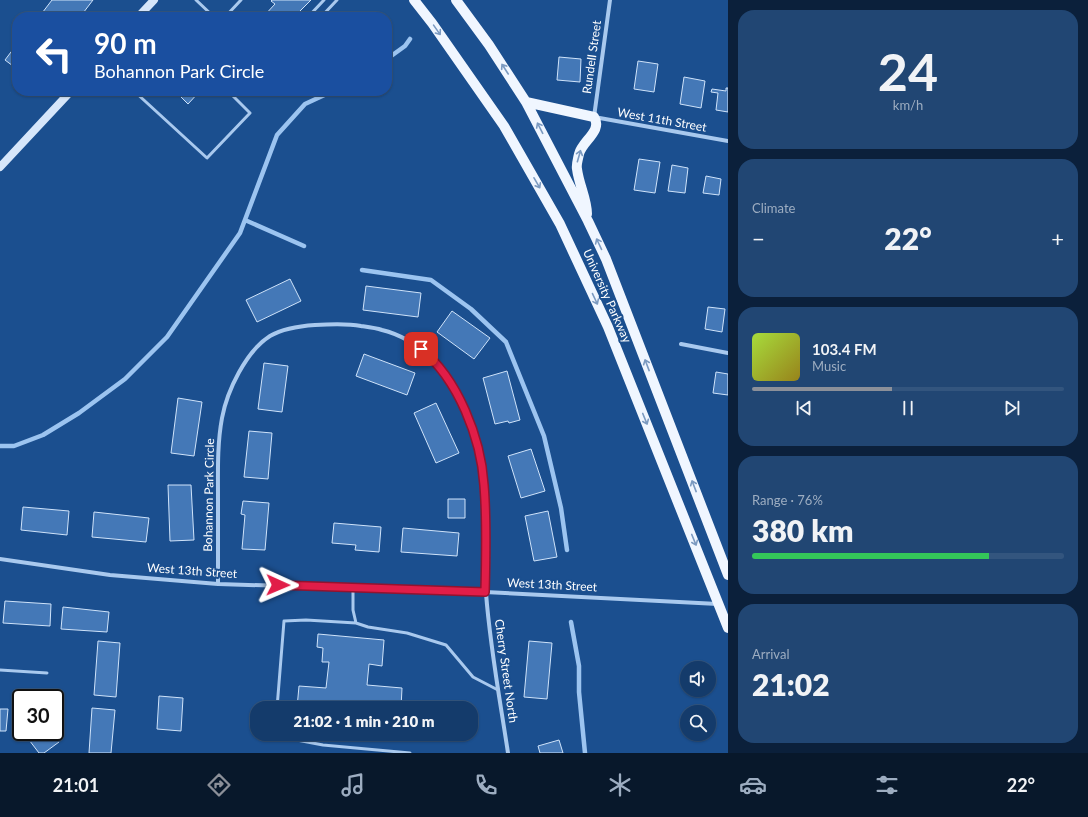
<!DOCTYPE html>
<meta charset="utf-8">
<style>
:root{--surface:#143b6b;--page:#214673;--text:#f1f3f6;--muted:#9dadc1;--line:#33557e;--accent:#8c9099}
body{margin:0;font-family:Lato,sans-serif;background:var(--page);color:var(--text);height:100vh;display:flex;flex-direction:column;font-size:15px;white-space:nowrap}
*{box-sizing:border-box;margin:0}
p{font-size:13px;color:var(--muted)}
.icon{flex:none;width:22px;height:22px;fill:none;stroke:currentColor;stroke-width:2;stroke-linecap:round;stroke-linejoin:round}
.map{position:relative;flex:1;overflow:hidden}
.side{display:flex;flex-direction:column;gap:10px;padding:10px;background:#0b203b;width:360px}
.side>*{flex:none}
.hud{position:absolute;left:12px;top:12px;width:380px;height:84px;border-radius:16px;box-shadow:0 1px 3px #0004,0 0 0 1px var(--line);background:#1a4fa0;color:#fff;overflow:hidden}
.controls{position:absolute;left:680px;top:661px;display:grid;gap:8px}
.controls a{display:grid;place-items:center;width:36px;height:36px;border-radius:50%;background:var(--surface);box-shadow:0 1px 3px #0004,0 0 0 1px var(--line);font-size:20px}
.speed{position:absolute;left:12px;top:689px;display:flex;gap:8px;font-size:20px;font-weight:700;text-align:center}
.speed>*{display:grid;place-content:center;width:52px;height:52px;border-radius:50%;background:var(--surface);box-shadow:0 1px 3px #0004,0 0 0 1px var(--line);line-height:1}
.speed .limit{border:2px solid #111;border-radius:6px;background:#fff;color:#111}
.pin{position:absolute;display:grid;place-items:center;width:34px;height:34px;color:#fff;margin:-17px;border-radius:8px;box-shadow:0 2px 6px #0006}
.me{position:absolute;width:44px;margin:-22px;rotate:91deg;stroke-linejoin:round;filter:drop-shadow(0 0 3px #0008)}
.turn{display:flex;align-items:center;gap:14px;height:84px;padding:0 16px;font-size:18px}
.turn .icon{width:52px;height:52px;stroke-width:2.5}
.turn b{display:block;font-size:28px;line-height:34px}
.big{font-size:30px;font-weight:800;line-height:1.1}
.side .widget{flex:1;display:flex;flex-direction:column;justify-content:center;gap:6px;min-width:0;padding:0 14px;border-radius:16px;background:var(--page)}
.side .dial{align-items:center;gap:0}
.dial b{font-size:52px;line-height:1}
.song{display:flex;align-items:center;gap:12px}
.cover{width:48px;height:48px;border-radius:6px;background:linear-gradient(135deg,hsl(80 70% 55%),hsl(50 70% 35%))}
.played{height:4px;border-radius:2px;background:linear-gradient(90deg,var(--accent) 45%,var(--line) 45%)}
.keys{display:flex;justify-content:space-around;direction:ltr}
.heat{display:flex;justify-content:space-between;align-items:center;font-size:22px;direction:ltr}
.charge{height:6px;border-radius:3px;background:linear-gradient(90deg,#34c759 76%,var(--line) 0)}
.trip{position:absolute;left:250px;top:701px;width:228px;height:40px;border-radius:16px;background:var(--surface);box-shadow:0 1px 3px #0004,0 0 0 1px var(--line);font-weight:800;line-height:40px;text-align:center}
.menu{display:flex;height:64px;justify-content:space-around;align-items:center;background:#08182b;color:var(--muted)}
.menu .icon{width:28px;height:28px}
.menu .selected{color:var(--accent)}
.menu b{font-size:18px;color:var(--text)}
main{display:flex;flex:1;min-height:0}
.map>svg:first-child{display:block}
</style>
<main>
<div class="map">
<svg width="728" height="753" viewBox="0 0 728 753">
<rect width="100%" height="100%" fill="#1b4f8f"/>
<g fill="none" stroke-linecap="round" stroke-linejoin="round">
<!-- stream -->
<path stroke="#9cc4f0" stroke-width="4.5" d="M387,59L405,46L410,39
M245,220L304,246
M362,270L431,280L471,309L506,342L544,436L561,508L567,550
M0,446H14L43,435L79,413L125,379L167,337L240,233L277,135L305,104L333,91
M571,622L579,666V692L585,753"/>
</g>
<!-- building -->
<path fill="#4478b7" stroke="#cfe3fa" d="M52,0H93L80,17H39Z
M272,0H311L300,11L302,14L299,17H263L275,4L271,1Z
M183,12L188,17H178Z
M17,44V69L5,60Z
M559,57L581,59L580,82L557,80Z
M638,61L658,64L654,92L634,89Z
M684,77L705,81L701,108L680,104Z
M726,88H728V112L716,110L718,93L711,92L712,89L726,91Z
M175,91H200L188,104Z
M639,159L660,162L655,193L634,190Z
M672,165L688,168L685,193L668,191Z
M706,176L721,179L719,195L703,193Z
M290,279L301,301L257,322L246,300Z
M366,286L421,293L418,317L363,310Z
M708,307L725,309L722,332L705,329Z
M452,311L490,338L474,359L437,332Z
M364,354L415,373L407,395L356,376Z
M264,363L288,366L282,412L258,409Z
M507,371L520,420L509,423L508,421L495,424L483,378Z
M716,372L728,374V395L713,393Z
M178,398L202,402L194,456L171,453Z
M436,403L459,453L436,463L414,413Z
M249,431L272,433L268,479L244,477Z
M531,449L545,491L521,498L508,456Z
M168,485H191L194,540L170,541Z
M448,499H465V518H448Z
M243,501L269,503L265,550L242,549L245,515L241,514Z
M23,507L69,511L67,535L21,530Z
M548,511L557,557L534,561L525,516Z
M94,512L149,518L146,542L92,537Z
M334,523L381,527L379,552L355,550L356,545L332,543Z
M403,528L459,533L457,556L401,552Z
M5,601L51,604L50,626L3,623Z
M63,607L109,612L107,632L61,629Z
M318,634L384,640L382,666L369,664L367,685L402,688L401,708H297L299,686L326,688L329,662H322L323,648L317,647Z
M98,641L120,643L116,697L94,695Z
M529,641L552,643L547,699L524,697Z
M159,696L183,698L181,731L157,729Z
M92,708L115,710L111,753H89Z
M0,709H8L6,731H0Z
M23,732H51L59,742L44,753H39Z
M559,740L563,753H540L538,746Z"/>
<g fill="none" stroke-linecap="round" stroke-linejoin="round">
<!-- service -->
<path stroke="#a9c9ee" stroke-width="3" d="M196,0L214,17
M225,17L241,0
M308,17L324,0
M321,17L337,0
M134,91L207,158L250,113L228,91
M353,587V610L356,623L368,627L407,633L446,645L473,677L498,690
M0,670L47,673
M277,708L284,621L306,620L356,623
M280,734L281,737L323,745L410,753"/>
<!-- minor -->
<path stroke="#a9c9ee" stroke-width="4" d="M610,0L594,117L728,141
M681,344L728,353
M0,559L110,575L218,584L485,592L718,604
M218,584C218,555 218,527 218,499C218,472 217,445 222,418C227,391 246,351 270,336C284,328 300,326 315,325C330,324 346,323 361,326C368,327 376,328 382,330C419,339 445,369 461,402C472,428 481,455 484,483C488,520 483,557 486,593C490,647 500,700 508,753"/>
<!-- secondary -->
<path stroke="#d6e6fa" stroke-width="8" d="M138,17L154,0
M0,167L71,91"/>
<!-- primary -->
<path stroke="#f0f6ff" stroke-width="10" d="M414,0L432,23L504,126L560,224L608,327L728,628
M456,0L489,45L526,102L588,221L606,259L728,575
M526,102L594,117C603,131 582,141 579,154C578,159 576,165 577,169C579,185 587,199 587,214"/>
</g>
<!-- one-way arrows -->
<defs><path id="oneway-shaft" d="M-6 0H5M1.5-3L5.5 0L1.5 3" fill="none" stroke-width="1.6" stroke-linecap="round" stroke-linejoin="round"/></defs>
<g stroke="#7b9ac1">
<use href="#oneway-shaft" transform="translate(437 30) rotate(55)"/>
<use href="#oneway-shaft" transform="translate(505 69) rotate(-123)"/>
<use href="#oneway-shaft" transform="translate(540 128) rotate(-117)"/>
<use href="#oneway-shaft" transform="translate(579 156) rotate(-74)"/>
<use href="#oneway-shaft" transform="translate(537 183) rotate(60)"/>
<use href="#oneway-shaft" transform="translate(599 244) rotate(-115)"/>
<use href="#oneway-shaft" transform="translate(595 299) rotate(65)"/>
<use href="#oneway-shaft" transform="translate(647 365) rotate(-111)"/>
<use href="#oneway-shaft" transform="translate(645 419) rotate(68)"/>
<use href="#oneway-shaft" transform="translate(694 486) rotate(-111)"/>
<use href="#oneway-shaft" transform="translate(694 540) rotate(68)"/>
</g>
<g fill="none" stroke-linecap="round" stroke-linejoin="round">
<defs>
<path id="route" d="M278,585L485,592C486,556 487,520 484,485C481,438 458,379 421,349"/>
</defs>
<!-- route casing -->
<use href="#route" stroke="#92132f" stroke-width="10"/>
<!-- route -->
<use href="#route" stroke="#e11d48" stroke-width="7"/>
</g>
<g text-anchor="middle" stroke-width="4" stroke-linejoin="round" paint-order="stroke">
<!-- street labels -->
<g font-size="12" fill="#fff" stroke="#1b4f8f">
<text transform="translate(592 57) rotate(-82)" y="4">Rundell Street</text>
<text transform="translate(662 120) rotate(10)" y="4">West 11th Street</text>
<text transform="translate(607 296) rotate(66)" y="4">University Parkway</text>
<text transform="translate(209 495) rotate(-89)" y="4">Bohannon Park Circle</text>
<text transform="translate(192 571) rotate(4)" y="4">West 13th Street</text>
<text transform="translate(552 585) rotate(3)" y="4">West 13th Street</text>
<text transform="translate(506 671) rotate(82)" y="4">Cherry Street North</text>
</g>
</g>
</svg>
<div class="controls">
<a><svg class="icon" aria-label="sound" viewBox="0 0 24 24"><path d="M4 9h4l5-4v14l-5-4H4zM17 9q2 3 0 6"/></svg></a>
<a><svg class="icon" aria-label="search" viewBox="0 0 24 24"><circle cx="10" cy="10" r="6"/><path d="M15 15l6 6"/></svg></a>
</div>
<div class="speed"><div class="limit">30</div></div>
<div class="pin" style="left:421px;top:349px;background:#d93025"><svg class="icon" aria-label="arrive" viewBox="0 0 24 24"><path d="M6 21V4h12l-3 4 3 4H6"/></svg></div>
<svg class="me" style="left:278px;top:585px" viewBox="-20 -20 40 40"><path d="M0-17L14 15 0 8-14 15z" fill="#e11d48" stroke="#fff" stroke-width="4"/></svg>
<div class="trip">21:02 · 1 min · 210 m</div>
<div class="hud">
<div class="turn"><svg class="icon" aria-label="left" viewBox="0 0 24 24"><path d="M17 20v-9H6M10 6l-5 5 5 5"/></svg><div><b>90 m</b>Bohannon Park Circle</div></div>
</div>
</div>
<section class="side">
<div class="widget dial"><b>24</b><p>km/h</p></div>
<div class="widget"><p>Climate</p>
<div class="heat"><a>−</a><b class="big">22°</b><a>+</a></div>
</div>
<div class="widget">
<div class="song"><i class="cover"></i><div><b>103.4 FM</b><p>Music</p></div></div>
<div class="played"></div>
<div class="keys"><svg class="icon" aria-label="previous" viewBox="0 0 24 24"><path d="M18 5L8 12l10 7zM5 5v14"/></svg><svg class="icon" aria-label="pause" viewBox="0 0 24 24"><path d="M8 5v14M16 5v14"/></svg><svg class="icon" aria-label="next" viewBox="0 0 24 24"><path d="M6 5l10 7-10 7zM19 5v14"/></svg></div>
</div>
<div class="widget"><p>Range · 76%</p><b class="big">380 km</b><div class="charge"></div></div>
<div class="widget"><p>Arrival</p><b class="big">21:02</b></div>
</section>
</main>
<nav class="menu">
<b>21:01</b>
<svg class="icon selected" aria-label="directions" viewBox="0 0 24 24"><path d="M12 3l9 9-9 9-9-9zM9 14v-3h6M13 9l2 2-2 2"/></svg>
<svg class="icon" aria-label="music" viewBox="0 0 24 24"><path d="M9 18V5l10-2v13"/><circle cx="6" cy="18" r="3"/><circle cx="16" cy="16" r="3"/></svg>
<svg class="icon" aria-label="phone" viewBox="0 0 24 24"><path d="M5 4h4l2 5-3 2q2 4 5 5l2-3 5 2v4C11 20 4 13 5 4z"/></svg>
<svg class="icon" aria-label="climate" viewBox="0 0 24 24"><path d="M12 3v18M4 7l16 10M4 17L20 7"/></svg>
<svg class="icon" aria-label="car" viewBox="0 0 24 24"><path d="M5 17H2v-5l4-1 3-4h7l3 4 3 1v5h-3M9 17h6M6 11h13"/><circle cx="7" cy="17" r="2"/><circle cx="17" cy="17" r="2"/></svg>
<svg class="icon" aria-label="filters" viewBox="0 0 24 24"><path d="M4 7h16M4 17h16"/><circle cx="9" cy="7" r="2"/><circle cx="15" cy="17" r="2"/></svg>
<b>22°</b>
</nav>
